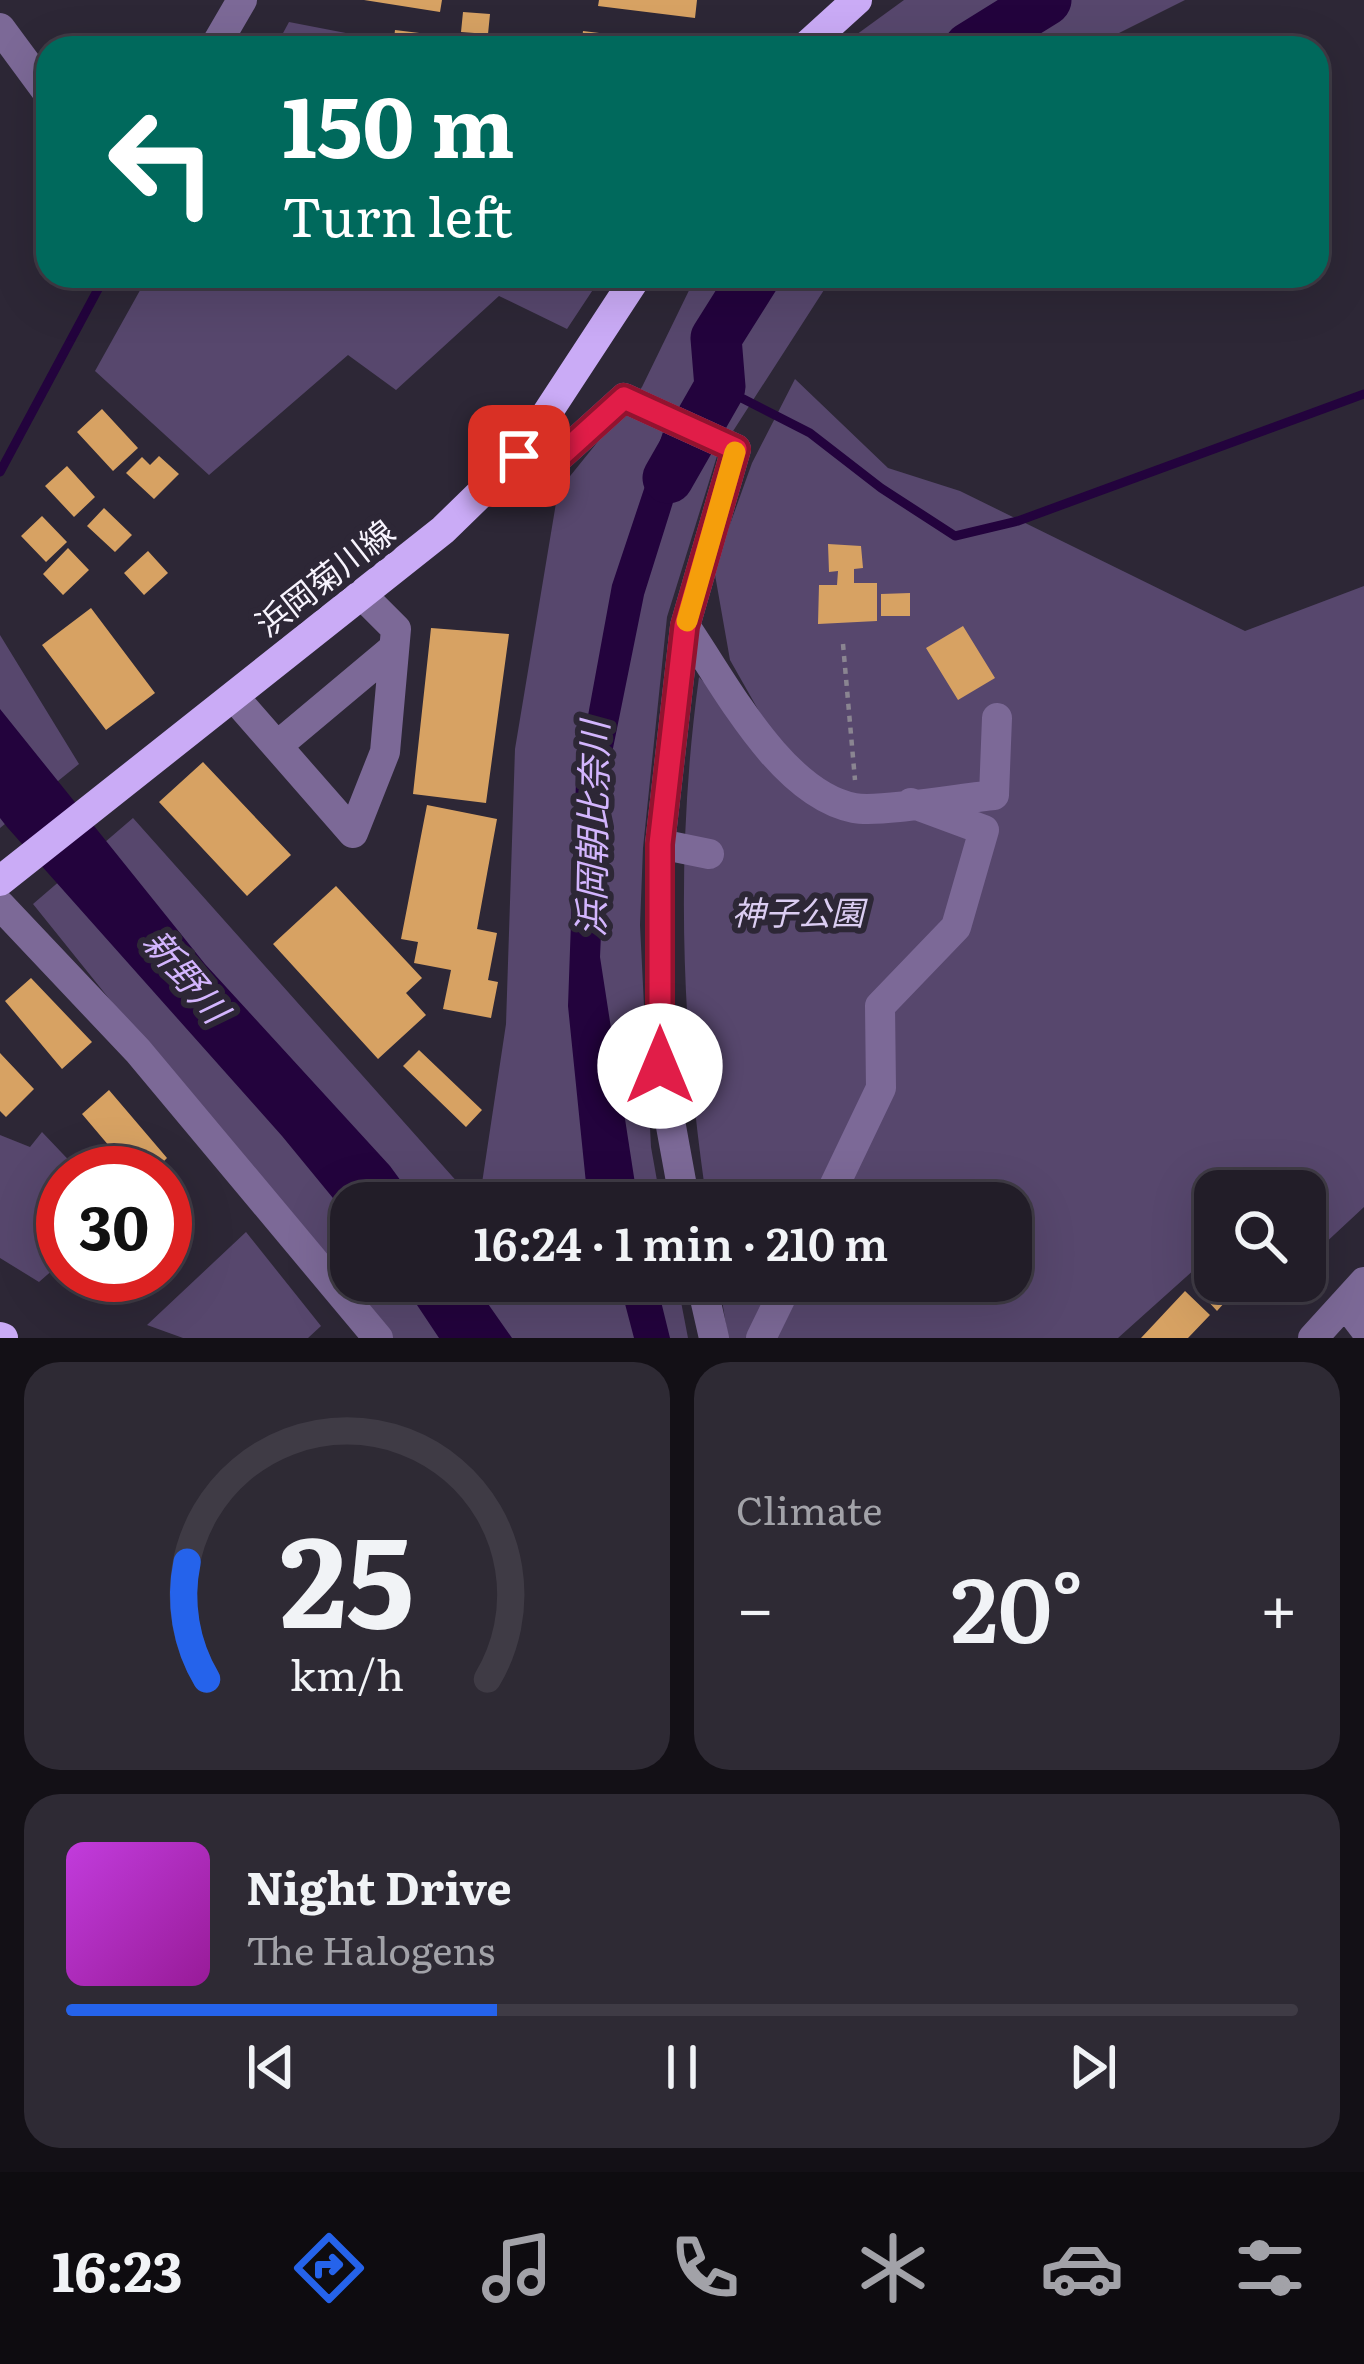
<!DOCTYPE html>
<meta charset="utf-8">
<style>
:root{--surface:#221d28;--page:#2e2a34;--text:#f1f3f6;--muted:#a2a2a8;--line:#3f3b45;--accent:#2563eb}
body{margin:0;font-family:Literata,"Noto Sans JP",serif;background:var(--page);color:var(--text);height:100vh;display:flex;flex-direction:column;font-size:45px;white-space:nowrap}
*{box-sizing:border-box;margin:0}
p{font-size:39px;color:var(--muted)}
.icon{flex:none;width:66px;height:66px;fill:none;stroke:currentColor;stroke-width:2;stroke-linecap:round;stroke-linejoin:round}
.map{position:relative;height:1338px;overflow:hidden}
.sheet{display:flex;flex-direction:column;gap:24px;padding:24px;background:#131016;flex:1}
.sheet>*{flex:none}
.hud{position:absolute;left:36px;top:36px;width:1293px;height:252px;border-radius:36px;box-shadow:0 12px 48px #0002,0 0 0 3px var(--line);background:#00695c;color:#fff;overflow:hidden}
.fabs{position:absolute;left:1194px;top:1170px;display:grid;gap:24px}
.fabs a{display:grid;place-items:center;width:132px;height:132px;border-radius:24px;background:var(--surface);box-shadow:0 12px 48px #0002,0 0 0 3px var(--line);font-size:60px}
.speed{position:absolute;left:36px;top:1146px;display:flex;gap:24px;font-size:60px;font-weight:700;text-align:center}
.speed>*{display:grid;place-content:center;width:156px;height:156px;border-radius:50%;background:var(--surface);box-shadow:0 12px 48px #0002,0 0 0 3px var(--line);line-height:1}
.speed .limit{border:18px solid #d22;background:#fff;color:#111}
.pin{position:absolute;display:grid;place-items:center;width:102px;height:102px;color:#fff;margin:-51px;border-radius:24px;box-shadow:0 6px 18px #0006}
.me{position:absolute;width:132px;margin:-66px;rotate:0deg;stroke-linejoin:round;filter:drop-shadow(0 0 9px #0008)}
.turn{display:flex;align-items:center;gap:42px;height:252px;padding:0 48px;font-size:54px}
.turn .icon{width:156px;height:156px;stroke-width:2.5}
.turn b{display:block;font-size:84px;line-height:102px}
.big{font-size:90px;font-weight:600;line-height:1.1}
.sheet .card{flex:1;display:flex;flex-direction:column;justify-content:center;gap:18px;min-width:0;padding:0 42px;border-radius:36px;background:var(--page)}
.sheet .dial{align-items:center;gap:0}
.dial svg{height:312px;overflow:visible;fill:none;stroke:var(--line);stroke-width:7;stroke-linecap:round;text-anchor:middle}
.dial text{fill:var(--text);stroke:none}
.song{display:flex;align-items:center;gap:36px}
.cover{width:144px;height:144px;border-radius:18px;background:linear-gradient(135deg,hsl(290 70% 55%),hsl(300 70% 35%))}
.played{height:12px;border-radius:6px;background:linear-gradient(90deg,var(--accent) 35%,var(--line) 35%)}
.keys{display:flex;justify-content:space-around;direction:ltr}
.heat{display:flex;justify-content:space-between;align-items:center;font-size:66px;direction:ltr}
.sheet .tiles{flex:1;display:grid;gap:24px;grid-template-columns:1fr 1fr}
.card:last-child{grid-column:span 2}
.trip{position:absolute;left:330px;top:1182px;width:702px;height:120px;border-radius:36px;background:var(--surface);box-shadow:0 12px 48px #0002,0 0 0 3px var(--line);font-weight:600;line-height:120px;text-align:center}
.menu{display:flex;height:192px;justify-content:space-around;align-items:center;background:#0e0c10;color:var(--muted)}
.menu .icon{width:84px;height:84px}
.menu .selected{color:var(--accent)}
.menu b{font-size:54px;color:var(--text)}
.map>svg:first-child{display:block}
</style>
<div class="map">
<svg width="1364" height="1338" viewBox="0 0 1364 1338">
<rect width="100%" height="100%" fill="#2d2736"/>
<!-- green -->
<path fill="#57476d" d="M904,0H1185L1089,48H838Z
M289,22L382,40V48H275Z
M148,276H602L567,329L499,296L396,390L348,355L209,475L95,371Z
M696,276H833L717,456L667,617L643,848L640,925L651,1147L661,1203H479L506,1024L515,749L558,491L642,387Z
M795,379L888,468L960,491L1245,631L1364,586V1207L1321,1247L1305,1238V1191H1215V1251L1118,1338H728L719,1281H1011V1203H707C681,1030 675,851 699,677L774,755L850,799L786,759L730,660L714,569L752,463Z
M0,635L79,764L0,828Z
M133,818L476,1203H351V1281H677L688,1338H382L33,904Z
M42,1132L81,1173H63V1261L39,1282L0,1258V1135L30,1147Z
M246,1232L321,1326L308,1338H183L147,1325Z"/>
<!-- water -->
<path fill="#23033d" d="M664,429L692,442L644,595L608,773L600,957L638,1203H588L568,1006L576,781L612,585Z
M0,709L205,964L390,1166L417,1203H351V1220L282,1136L7,827L0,818Z
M401,1281H472L512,1338H439Z
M619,1281H656L670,1338H634Z"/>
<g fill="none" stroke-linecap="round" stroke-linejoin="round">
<!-- stream -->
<path stroke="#23033d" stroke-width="9" d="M720,387L810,433L881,488L955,536L1018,521L1364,394
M0,472L105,276"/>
<!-- river -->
<path stroke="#23033d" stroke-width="51" d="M969,48L1046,0
M668,478L720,387L716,338L755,276"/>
</g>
<!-- building -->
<path fill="#d7a263" d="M364,0H442L440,12Z
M599,0H697L695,18L598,6Z
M463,12L490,14L488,34L461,32Z
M395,30L492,42L491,48H393Z
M583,31L680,43L679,48H581Z
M102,409L138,448L113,471L77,432Z
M159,456L179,474L154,499L126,473L142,457L150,465Z
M67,466L95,497L74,517L45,486Z
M104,508L132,535L115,552L87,526Z
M42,516L67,542L46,562L21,536Z
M828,544L861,546L863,568L854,569V583H877V621L818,624L819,585H837L838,571L829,572Z
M68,548L89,570L63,595L43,574Z
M148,551L168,573L144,595L124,573Z
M910,593V616H881V594Z
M91,608L155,693L106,730L42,645Z
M963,626L995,678L958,700L926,648Z
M431,628L509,634L486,803L413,794Z
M203,762L291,855L247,896L159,802Z
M427,805L497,819L477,929L497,933L488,980L498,982L491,1018L443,1009L451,970L414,963L418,942L401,939Z
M336,886L422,978L406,993L426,1015L378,1059L273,944Z
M31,978L92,1042L62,1069L5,1001Z
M419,1050L482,1110L466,1127L403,1066Z
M0,1053L34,1089L6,1117L0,1111Z
M109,1090L167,1158L152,1173H132L82,1114Z
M1210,1271L1215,1281H1220L1233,1293L1217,1311L1196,1288Z
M1185,1291L1210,1315L1188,1338H1141Z"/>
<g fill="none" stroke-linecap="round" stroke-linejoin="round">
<!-- path -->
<path stroke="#8a8591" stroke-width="4.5" stroke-dasharray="6 6" stroke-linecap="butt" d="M843,644L855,780"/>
<!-- minor -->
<path stroke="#7c6997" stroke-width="30" d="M0,28L48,93
M214,48L242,0
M519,456H560L624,398L736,449L685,626L660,844V1066L685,1203
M685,626C725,684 781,794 854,808C880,813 963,798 994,795L997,718
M234,697L353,833L385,752L396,629L362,595
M277,746L394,648
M660,844L709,854
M0,905L138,1051L378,1338
M826,1203L881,1088L880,1006L956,927L984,830L911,803
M701,1281L714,1338
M1345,1303L1364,1328
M761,1338L789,1281
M1313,1338L1364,1282"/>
<!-- major -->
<path stroke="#caabf6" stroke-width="30" d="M804,48L857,0
M0,881L443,530L519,456L637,276
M0,1337L3,1338"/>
</g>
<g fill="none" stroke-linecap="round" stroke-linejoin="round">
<defs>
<path id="route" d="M519,456H560L624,398L736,449L685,626L660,844V1066"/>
</defs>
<!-- route casing -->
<use href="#route" stroke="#92132f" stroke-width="30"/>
<!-- route -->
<use href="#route" stroke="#e11d48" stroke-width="21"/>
<!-- slow -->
<path stroke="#f59e0b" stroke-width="21" d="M687,621L735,452"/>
</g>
<g text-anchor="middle" stroke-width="12" stroke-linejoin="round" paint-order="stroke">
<!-- street labels -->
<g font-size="33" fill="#f7f3fd" stroke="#2d2736">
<text transform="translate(325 578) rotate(-38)" y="12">浜岡菊川線</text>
</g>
<!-- park labels -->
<g font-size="33" font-style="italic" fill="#dbcdf2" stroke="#2d2736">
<text x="798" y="925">神子公園</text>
</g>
<!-- water labels -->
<g font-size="36" font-style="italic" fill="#d3b5fe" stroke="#2d2736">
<text transform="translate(593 829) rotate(-89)" y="13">浜岡朝比奈川</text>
<text transform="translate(186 976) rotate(50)" y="13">新野川</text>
</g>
</g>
</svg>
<div class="fabs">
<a><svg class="icon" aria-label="search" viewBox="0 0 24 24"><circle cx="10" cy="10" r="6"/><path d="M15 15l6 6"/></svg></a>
</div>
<div class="speed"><div class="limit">30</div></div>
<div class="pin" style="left:519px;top:456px;background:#d93025"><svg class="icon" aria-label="arrive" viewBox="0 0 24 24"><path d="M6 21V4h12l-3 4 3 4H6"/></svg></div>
<svg class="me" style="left:660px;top:1066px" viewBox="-20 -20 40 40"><circle r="19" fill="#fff"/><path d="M0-13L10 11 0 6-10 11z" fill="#e11d48"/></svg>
<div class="trip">16:24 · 1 min · 210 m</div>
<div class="hud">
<div class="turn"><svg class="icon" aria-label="left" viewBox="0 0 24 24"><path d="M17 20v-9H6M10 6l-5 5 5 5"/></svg><div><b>150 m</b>Turn left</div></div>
</div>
</div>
<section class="sheet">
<div class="tiles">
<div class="card dial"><svg viewBox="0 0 100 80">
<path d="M14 69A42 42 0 1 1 86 69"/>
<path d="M14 69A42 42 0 0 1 9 39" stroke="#2563eb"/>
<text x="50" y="56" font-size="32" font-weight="700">25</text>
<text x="50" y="72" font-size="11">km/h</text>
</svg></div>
<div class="card"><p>Climate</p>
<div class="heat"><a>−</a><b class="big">20°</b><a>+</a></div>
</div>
<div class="card">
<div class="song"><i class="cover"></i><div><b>Night Drive</b><p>The Halogens</p></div></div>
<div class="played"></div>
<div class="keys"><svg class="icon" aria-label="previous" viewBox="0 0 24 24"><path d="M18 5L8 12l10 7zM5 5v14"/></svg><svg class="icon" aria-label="pause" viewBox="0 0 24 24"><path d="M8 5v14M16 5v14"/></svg><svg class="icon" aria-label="next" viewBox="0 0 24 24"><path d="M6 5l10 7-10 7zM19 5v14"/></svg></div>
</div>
</div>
</section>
<nav class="menu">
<b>16:23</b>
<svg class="icon selected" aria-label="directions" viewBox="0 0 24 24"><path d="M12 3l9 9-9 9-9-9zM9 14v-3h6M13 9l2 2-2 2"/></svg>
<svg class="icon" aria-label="music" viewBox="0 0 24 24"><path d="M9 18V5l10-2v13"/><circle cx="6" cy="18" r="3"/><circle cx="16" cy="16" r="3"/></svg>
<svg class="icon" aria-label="phone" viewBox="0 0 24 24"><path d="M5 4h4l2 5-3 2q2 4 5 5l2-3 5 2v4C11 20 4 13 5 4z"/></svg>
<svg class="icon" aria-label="climate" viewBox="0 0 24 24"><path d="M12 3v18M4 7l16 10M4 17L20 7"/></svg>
<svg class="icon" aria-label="car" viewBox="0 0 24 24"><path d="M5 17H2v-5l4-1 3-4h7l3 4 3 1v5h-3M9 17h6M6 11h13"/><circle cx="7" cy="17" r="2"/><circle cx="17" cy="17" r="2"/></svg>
<svg class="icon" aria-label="filters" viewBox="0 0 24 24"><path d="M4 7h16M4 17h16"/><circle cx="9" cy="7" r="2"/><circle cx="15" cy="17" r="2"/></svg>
</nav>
